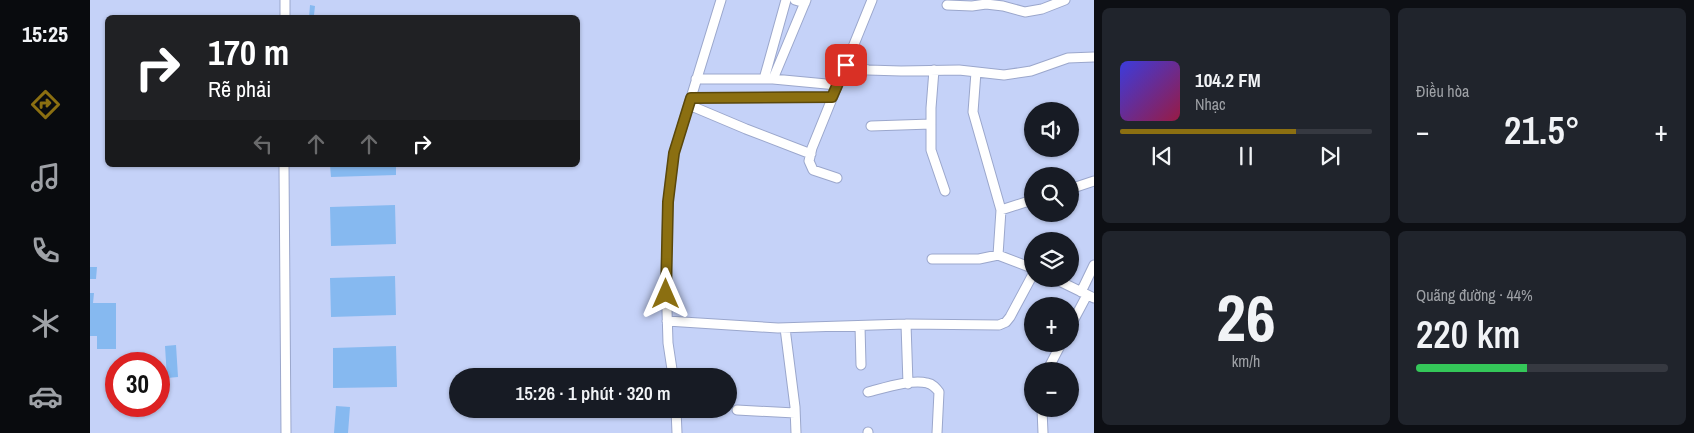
<!DOCTYPE html>
<html lang="vi">
<meta charset="utf-8">
<style>
:root{--surface:#171b24;--page:#20242c;--text:#f1f3f6;--muted:#9ea1a6;--line:#363941;--accent:#8b6f11}
body{margin:0;font-family:"Archivo Narrow",sans-serif;background:var(--page);color:var(--text);height:100vh;display:flex;flex-direction:column;font-size:19px;white-space:nowrap}
*{box-sizing:border-box;margin:0}
p{font-size:16px;color:var(--muted)}
.icon{flex:none;width:28px;height:28px;fill:none;stroke:currentColor;stroke-width:2;stroke-linecap:round;stroke-linejoin:round}
.map{position:relative;flex:1;overflow:hidden}
.details{display:flex;flex-direction:column;gap:8px;padding:8px;background:#0d0f14;width:600px}
.details>*{flex:none}
.hud{position:absolute;left:15px;top:15px;width:475px;height:152px;border-radius:8px;box-shadow:0 1px 4px #0004;background:#202124;color:#fff;overflow:hidden}
.controls{position:absolute;left:934px;top:102px;display:grid;gap:10px}
.controls a{display:grid;place-items:center;width:55px;height:55px;border-radius:50%;background:var(--surface);box-shadow:0 1px 4px #0004;font-size:25px}
.speed{position:absolute;left:15px;top:352px;display:flex;gap:10px;font-size:25px;font-weight:700;text-align:center}
.speed>*{display:grid;place-content:center;width:65px;height:65px;border-radius:50%;background:var(--surface);box-shadow:0 1px 4px #0004;line-height:1}
.speed .limit{border:8px solid #d22;background:#fff;color:#111}
.pin{position:absolute;display:grid;place-items:center;width:42px;height:42px;color:#fff;margin:-21px;border-radius:10px;box-shadow:0 2px 8px #0006}
.me{position:absolute;width:55px;margin:-28px;rotate:0deg;stroke-linejoin:round;filter:drop-shadow(0 0 4px #0008)}
.turn{display:flex;align-items:center;gap:18px;height:105px;padding:0 20px;font-size:22px}
.turn .icon{width:65px;height:65px;stroke-width:2.5}
.turn b{display:block;font-size:35px;line-height:42px}
.lanes{display:flex;align-items:center;height:48px;padding:0 20px;background:#0003;justify-content:center;gap:25px;direction:ltr}
.lanes .off{opacity:.35}
.big{font-size:38px;font-weight:600;line-height:1.1}
.details .widget{flex:1;display:flex;flex-direction:column;justify-content:center;gap:8px;min-width:0;padding:0 18px;border-radius:8px;background:var(--page)}
.details .dial{align-items:center;gap:0}
.dial b{font-size:65px;line-height:1}
.song{display:flex;align-items:center;gap:15px}
.cover{width:60px;height:60px;border-radius:8px;background:linear-gradient(135deg,hsl(240 70% 55%),hsl(340 70% 35%))}
.played{height:5px;border-radius:2px;background:linear-gradient(90deg,var(--accent) 70%,var(--line) 70%)}
.keys{display:flex;justify-content:space-around;direction:ltr}
.heat{display:flex;justify-content:space-between;align-items:center;font-size:28px;direction:ltr}
.charge{height:8px;border-radius:4px;background:linear-gradient(90deg,#34c759 44%,var(--line) 0)}
.details .tiles{flex:1;display:grid;gap:8px;grid-template-columns:repeat(2,1fr)}
.trip{position:absolute;left:359px;top:368px;width:288px;height:50px;border-radius:25px;background:var(--surface);box-shadow:0 1px 4px #0004;font-weight:600;line-height:50px;text-align:center}
main{display:flex;flex:1;min-height:0}
.menu{display:flex;flex-direction:column;width:90px;justify-content:space-around;align-items:center;background:#090b0e;color:var(--muted)}
.menu .icon{width:35px;height:35px}
.menu .active{color:var(--accent)}
.menu b{font-size:22px;color:var(--text)}
.map>svg:first-child{display:block}
</style>
<main>
<nav class="menu">
<b>15:25</b>
<svg class="icon active" aria-label="directions" viewBox="0 0 24 24"><path d="M12 3l9 9-9 9-9-9zM9 14v-3h6M13 9l2 2-2 2"/></svg>
<svg class="icon" aria-label="music" viewBox="0 0 24 24"><path d="M9 18V5l10-2v13"/><circle cx="6" cy="18" r="3"/><circle cx="16" cy="16" r="3"/></svg>
<svg class="icon" aria-label="phone" viewBox="0 0 24 24"><path d="M5 4h4l2 5-3 2q2 4 5 5l2-3 5 2v4C11 20 4 13 5 4z"/></svg>
<svg class="icon" aria-label="climate" viewBox="0 0 24 24"><path d="M12 3v18M4 7l16 10M4 17L20 7"/></svg>
<svg class="icon" aria-label="car" viewBox="0 0 24 24"><path d="M5 17H2v-5l4-1 3-4h7l3 4 3 1v5h-3M9 17h6M6 11h13"/><circle cx="7" cy="17" r="2"/><circle cx="17" cy="17" r="2"/></svg>
</nav>
<div class="map">
<svg width="1004" height="433" viewBox="0 0 1004 433">
<rect width="100%" height="100%" fill="#c5d2f8"/>
<!-- building -->
<path fill="#86b9f0" d="M220,5L225,6L224,15H228V18H219Z
M240,165H306V175L241,177Z
M305,205L306,244L241,246L240,207Z
M0,267H7L6,279H0Z
M305,276L306,315L241,317L240,278Z
M0,293H4L3,303H26V349H7V336H0Z
M86,345L88,377L77,378L75,346Z
M306,346L307,387L243,388V348Z
M246,406L260,407L258,433H244Z"/>
<g fill="none" stroke-linecap="round" stroke-linejoin="round">
<defs>
<path id="minor" d="M705,0L715,3
M857,5L882,6L896,4L913,6L935,12L952,9L975,0
M195,18V0
M756,65L778,70L811,71L869,70L914,75L941,71L978,58L1004,57
M844,70L841,108V150L855,191
M886,72L883,112L911,210L908,255
M606,79H683L716,0
M674,79L696,0
M683,79L747,85
M601,98L742,97
M599,105L656,129L721,154
M781,126L841,124
M194,165L196,433
M747,178L723,170L719,161L722,148L782,0
M980,189L1004,181
M911,210L942,200
M842,259H889L908,255L942,268
M965,279L1004,298
M991,292L1004,265
M577,321L688,328L816,324L909,325L916,322L920,317L942,276
M816,324L818,384
M770,326L771,365
M980,327L997,295
M695,328L705,407L706,433
M957,371L971,344
M583,376L578,343L576,278L578,202L584,153L631,0
M778,392C794,388 821,379 837,383C843,384 846,388 849,392L847,433
M586,409L587,433
M952,409L953,433
M647,410L705,413
M778,432V433"/>
</defs>
<!-- minor casing -->
<use href="#minor" stroke="#9ba7cc" stroke-width="11"/>
<!-- minor -->
<use href="#minor" stroke="#fff" stroke-width="9"/>
</g>
<g fill="none" stroke-linecap="round" stroke-linejoin="round">
<defs>
<path id="route" d="M576,294L578,202L584,153L601,98L742,97L756,65"/>
</defs>
<!-- route casing -->
<use href="#route" stroke="#5a480b" stroke-width="12"/>
<!-- route -->
<use href="#route" stroke="#8b6f11" stroke-width="9"/>
</g>
</svg>
<div class="controls">
<a><svg class="icon" aria-label="sound" viewBox="0 0 24 24"><path d="M4 9h4l5-4v14l-5-4H4zM17 9q2 3 0 6"/></svg></a>
<a><svg class="icon" aria-label="search" viewBox="0 0 24 24"><circle cx="10" cy="10" r="6"/><path d="M15 15l6 6"/></svg></a>
<a><svg class="icon" aria-label="layers" viewBox="0 0 24 24"><path d="M12 4l9 5-9 5-9-5zM3 14l9 5 9-5"/></svg></a>
<a>+</a>
<a>−</a>
</div>
<div class="speed"><div class="limit">30</div></div>
<div class="pin" style="left:756px;top:65px;background:#d93025"><svg class="icon" aria-label="arrive" viewBox="0 0 24 24"><path d="M6 21V4h12l-3 4 3 4H6"/></svg></div>
<svg class="me" style="left:576px;top:294px" viewBox="-20 -20 40 40"><path d="M0-17L14 15 0 8-14 15z" fill="#8b6f11" stroke="#fff" stroke-width="4"/></svg>
<div class="trip">15:26 · 1 phút · 320 m</div>
<div class="hud">
<div class="turn"><svg class="icon" aria-label="right" viewBox="0 0 24 24"><path d="M7 20v-9h11M14 6l5 5-5 5"/></svg><div><b>170 m</b>Rẽ phải</div></div>
<div class="lanes"><svg class="icon off" aria-label="left" viewBox="0 0 24 24"><path d="M17 20v-9H6M10 6l-5 5 5 5"/></svg><svg class="icon off" aria-label="ahead" viewBox="0 0 24 24"><path d="M12 20V5M6 11l6-6 6 6"/></svg><svg class="icon off" aria-label="ahead" viewBox="0 0 24 24"><path d="M12 20V5M6 11l6-6 6 6"/></svg><svg class="icon" aria-label="right" viewBox="0 0 24 24"><path d="M7 20v-9h11M14 6l5 5-5 5"/></svg></div>
</div>
</div>
<section class="details">
<div class="tiles">
<div class="widget">
<div class="song"><i class="cover"></i><div><b>104.2 FM</b><p>Nhạc</p></div></div>
<div class="played"></div>
<div class="keys"><svg class="icon" aria-label="previous" viewBox="0 0 24 24"><path d="M18 5L8 12l10 7zM5 5v14"/></svg><svg class="icon" aria-label="pause" viewBox="0 0 24 24"><path d="M8 5v14M16 5v14"/></svg><svg class="icon" aria-label="next" viewBox="0 0 24 24"><path d="M6 5l10 7-10 7zM19 5v14"/></svg></div>
</div>
<div class="widget"><p>Điều hòa</p>
<div class="heat"><a>−</a><b class="big">21.5°</b><a>+</a></div>
</div>
<div class="widget dial"><b>26</b><p>km/h</p></div>
<div class="widget"><p>Quãng đường · 44%</p><b class="big">220 km</b><div class="charge"></div></div>
</div>
</section>
</main>
